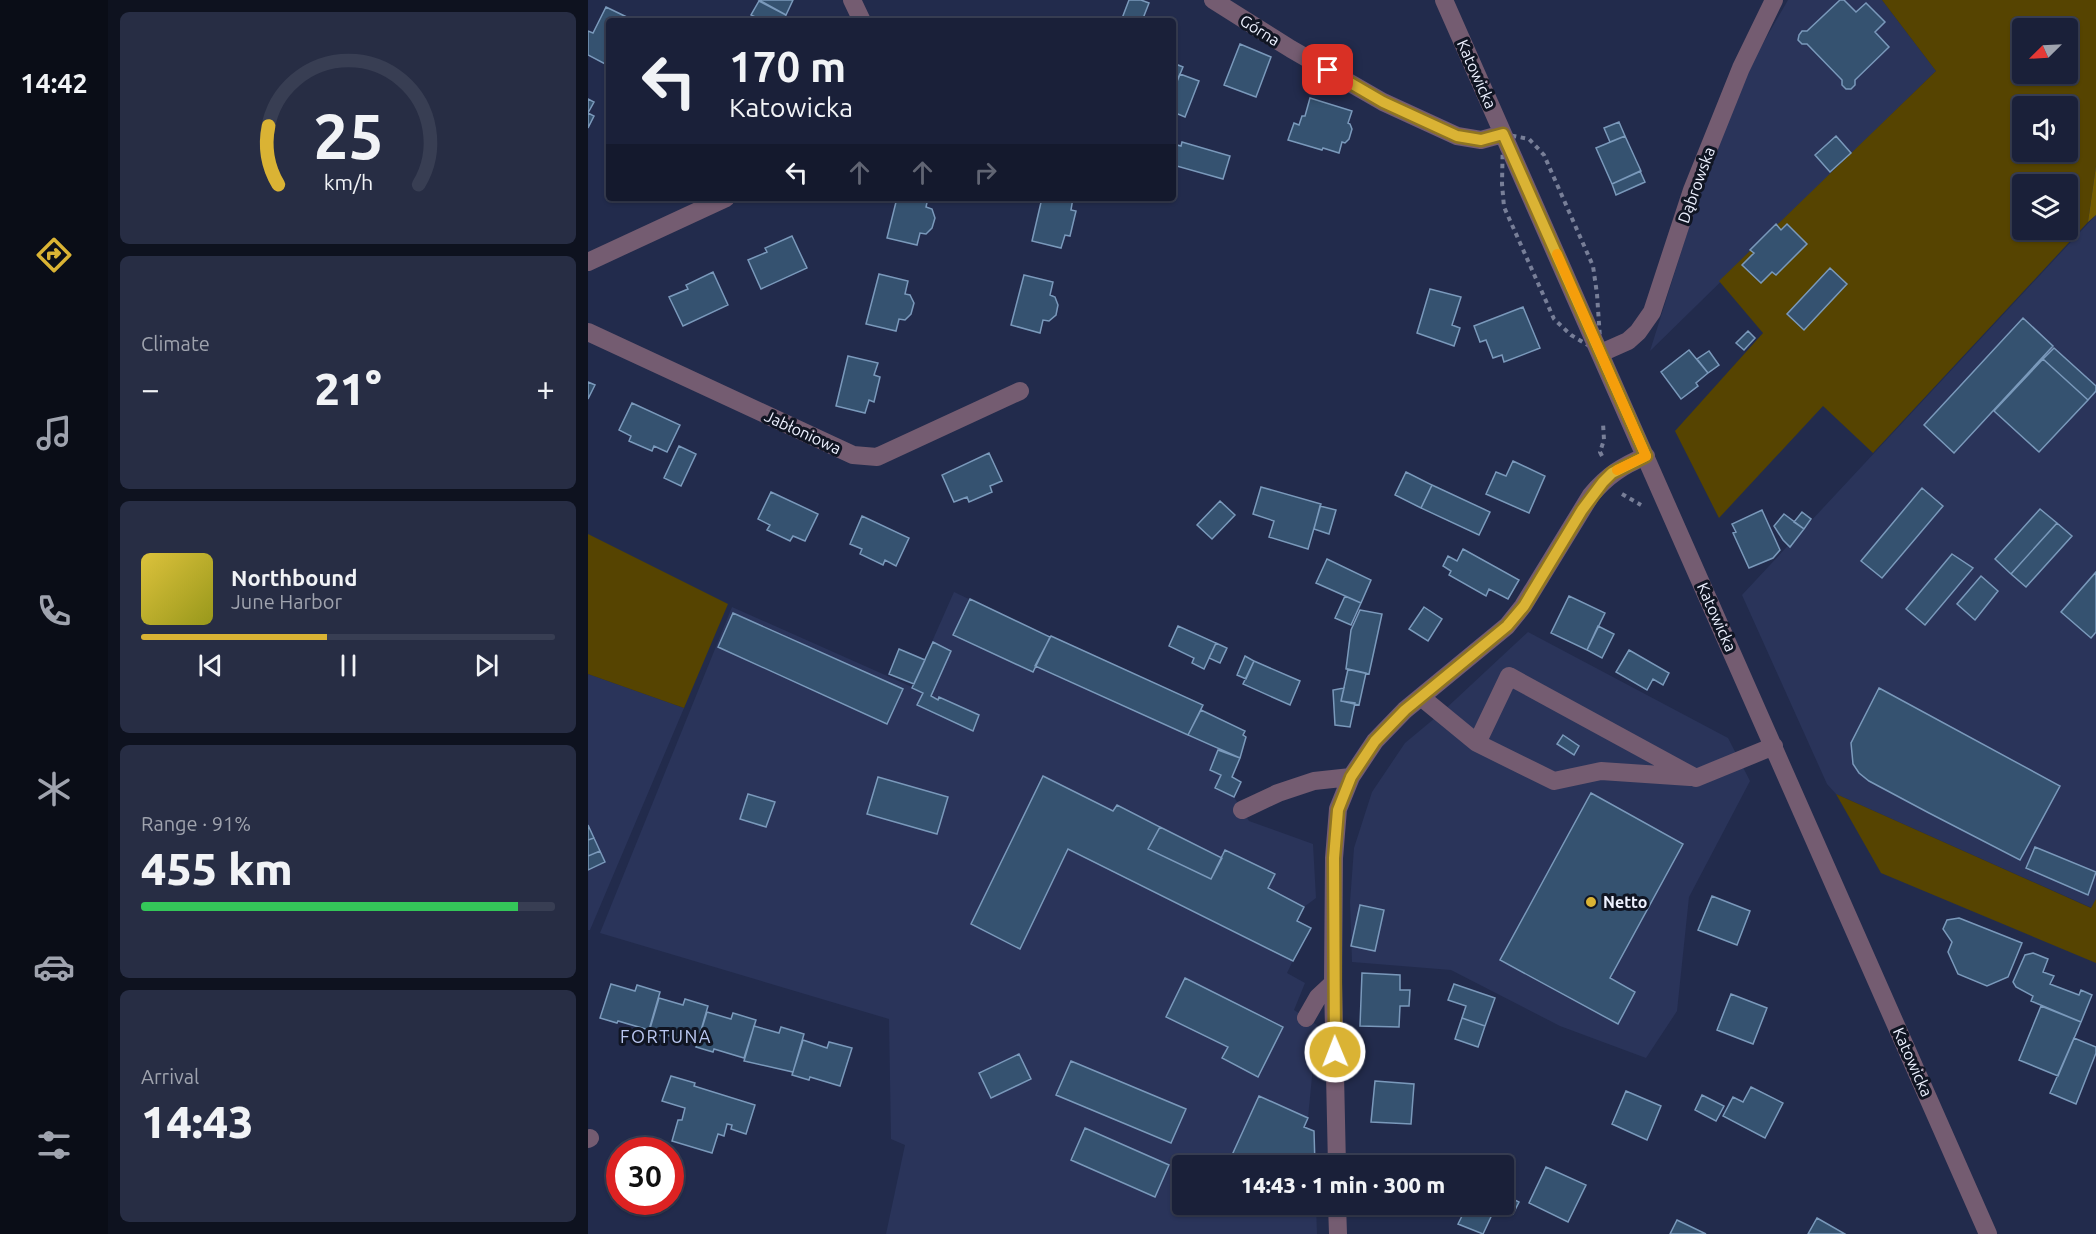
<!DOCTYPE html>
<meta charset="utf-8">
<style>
:root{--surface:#1a2039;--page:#272d44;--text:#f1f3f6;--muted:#9fa3ae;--line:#383e53;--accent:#dab334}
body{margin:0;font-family:Ubuntu,sans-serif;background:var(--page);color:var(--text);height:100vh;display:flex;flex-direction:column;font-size:22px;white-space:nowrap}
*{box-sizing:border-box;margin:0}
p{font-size:20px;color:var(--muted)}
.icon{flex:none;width:33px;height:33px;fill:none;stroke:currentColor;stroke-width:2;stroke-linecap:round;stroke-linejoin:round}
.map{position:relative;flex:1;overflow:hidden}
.panel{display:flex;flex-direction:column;gap:12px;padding:12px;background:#0e121f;width:480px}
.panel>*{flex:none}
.guide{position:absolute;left:18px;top:18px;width:570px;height:183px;border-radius:6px;box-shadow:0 2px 4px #0004,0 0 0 2px var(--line);background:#1a2039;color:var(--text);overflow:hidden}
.needle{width:39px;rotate:246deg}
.fabs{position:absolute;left:1424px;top:18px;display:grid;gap:12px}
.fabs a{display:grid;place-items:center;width:66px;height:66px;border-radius:6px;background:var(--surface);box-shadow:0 2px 4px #0004,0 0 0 2px var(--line);font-size:30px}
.speed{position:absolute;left:18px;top:1137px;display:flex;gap:12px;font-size:30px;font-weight:700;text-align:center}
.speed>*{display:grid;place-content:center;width:78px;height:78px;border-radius:50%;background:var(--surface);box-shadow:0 2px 4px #0004,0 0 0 2px var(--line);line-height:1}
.speed .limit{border:9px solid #d22;background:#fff;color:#111}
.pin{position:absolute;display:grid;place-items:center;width:51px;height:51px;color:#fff;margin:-26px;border-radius:12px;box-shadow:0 3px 9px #0006}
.me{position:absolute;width:66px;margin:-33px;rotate:359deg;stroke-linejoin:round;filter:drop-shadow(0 0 4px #0008)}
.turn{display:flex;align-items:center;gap:21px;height:126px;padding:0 24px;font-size:27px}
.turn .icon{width:78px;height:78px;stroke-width:2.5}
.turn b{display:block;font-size:42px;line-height:51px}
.lanes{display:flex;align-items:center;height:57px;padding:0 24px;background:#0003;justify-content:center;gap:30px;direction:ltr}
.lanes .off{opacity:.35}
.big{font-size:45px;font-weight:800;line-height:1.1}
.panel .widget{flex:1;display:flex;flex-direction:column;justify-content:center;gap:9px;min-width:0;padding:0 21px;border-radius:9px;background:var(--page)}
.panel .dial{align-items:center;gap:0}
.dial svg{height:156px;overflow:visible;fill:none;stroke:var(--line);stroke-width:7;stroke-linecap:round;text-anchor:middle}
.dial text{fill:var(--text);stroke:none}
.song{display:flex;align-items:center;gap:18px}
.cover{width:72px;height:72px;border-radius:9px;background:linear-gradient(135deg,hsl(50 70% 55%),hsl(60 70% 35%))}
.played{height:6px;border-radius:3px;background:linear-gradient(90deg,var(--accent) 45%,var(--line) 45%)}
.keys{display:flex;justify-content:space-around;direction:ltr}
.heat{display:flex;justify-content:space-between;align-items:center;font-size:33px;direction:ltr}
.charge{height:9px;border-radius:4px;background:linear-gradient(90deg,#34c759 91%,var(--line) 0)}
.trip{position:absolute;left:584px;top:1155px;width:342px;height:60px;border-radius:6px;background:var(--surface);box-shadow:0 2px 4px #0004,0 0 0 2px var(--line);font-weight:800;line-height:60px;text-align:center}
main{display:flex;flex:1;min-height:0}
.tabs{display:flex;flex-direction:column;width:108px;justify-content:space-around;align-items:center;background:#0a0d17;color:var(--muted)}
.tabs .icon{width:42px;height:42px}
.tabs .selected{color:var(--accent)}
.tabs b{font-size:27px;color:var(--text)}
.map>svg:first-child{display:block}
</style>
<main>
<nav class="tabs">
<b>14:42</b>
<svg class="icon selected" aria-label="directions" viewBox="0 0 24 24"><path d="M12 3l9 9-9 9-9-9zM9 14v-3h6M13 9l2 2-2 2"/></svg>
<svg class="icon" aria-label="music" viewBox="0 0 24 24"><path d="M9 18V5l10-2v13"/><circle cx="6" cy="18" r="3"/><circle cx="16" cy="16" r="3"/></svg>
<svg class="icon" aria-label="phone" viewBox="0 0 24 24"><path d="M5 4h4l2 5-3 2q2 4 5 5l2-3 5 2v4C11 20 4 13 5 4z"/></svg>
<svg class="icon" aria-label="climate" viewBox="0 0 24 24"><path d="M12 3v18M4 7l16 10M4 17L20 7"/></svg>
<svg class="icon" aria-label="car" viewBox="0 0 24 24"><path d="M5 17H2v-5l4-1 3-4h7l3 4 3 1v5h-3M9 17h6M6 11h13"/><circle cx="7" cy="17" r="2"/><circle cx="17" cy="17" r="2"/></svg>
<svg class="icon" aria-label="filters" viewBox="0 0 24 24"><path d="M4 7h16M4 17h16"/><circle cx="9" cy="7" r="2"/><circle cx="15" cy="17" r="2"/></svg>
</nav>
<section class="panel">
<div class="widget dial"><svg viewBox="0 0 100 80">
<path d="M14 69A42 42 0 1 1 86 69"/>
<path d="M14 69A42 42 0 0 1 9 39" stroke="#dab334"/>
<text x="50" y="56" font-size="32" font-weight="700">25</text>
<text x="50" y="72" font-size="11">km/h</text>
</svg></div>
<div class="widget"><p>Climate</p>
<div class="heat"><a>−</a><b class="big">21°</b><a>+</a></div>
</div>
<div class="widget">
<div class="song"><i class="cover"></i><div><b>Northbound</b><p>June Harbor</p></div></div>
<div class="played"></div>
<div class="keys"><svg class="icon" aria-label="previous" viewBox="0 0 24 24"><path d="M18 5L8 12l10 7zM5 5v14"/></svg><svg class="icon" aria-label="pause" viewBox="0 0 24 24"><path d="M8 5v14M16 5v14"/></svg><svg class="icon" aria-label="next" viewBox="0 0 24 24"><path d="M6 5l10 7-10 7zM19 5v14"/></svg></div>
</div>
<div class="widget"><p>Range · 91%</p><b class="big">455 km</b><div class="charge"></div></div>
<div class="widget"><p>Arrival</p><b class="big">14:43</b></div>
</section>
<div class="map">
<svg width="1508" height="1234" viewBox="0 0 1508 1234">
<rect width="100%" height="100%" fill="#222b4c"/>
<!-- built -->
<path fill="#2a345a" d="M1200,0H1294L1348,71L1062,351L1112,192L1159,71Z
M1508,215V899L1504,908L1248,794L1239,784L1154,595Z
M366,592L461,637L463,636L615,705L613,710L657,731L655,735L658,737L652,758L644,777L653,782L646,797L661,821L725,844L728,898L716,907L709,921L723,928L718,939L716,938L699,973L717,983L706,1010L729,1025L720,1118L716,1127L726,1131L727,1165L594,1166V1204L728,1205L729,1234H298L317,1145L303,1139L301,1019L12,933L144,607L324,687Z
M940,632L1140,738L1162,781L1101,897L1089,1011L1058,1058L972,1026L863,970L764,962L762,902L766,848L784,792L817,743L853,713Z
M0,674L96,708L2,930H0Z"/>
<!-- green -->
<path fill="#564401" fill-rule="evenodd" d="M1294,0H1508V166L1500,222L1285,453L1235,406L1131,518L1087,431L1175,333L1131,281L1348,71ZM1434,28H1479V74H1434ZM1434,106H1479V152H1434ZM1434,184H1479V230H1434Z
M0,534L140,604L96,708L0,674Z
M1248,794L1503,908L1508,899V963L1293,873Z"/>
<!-- forest -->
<path fill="#725b01" d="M1508,166V215L1500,222Z"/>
<!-- building -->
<path fill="#355270" stroke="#7a99bb" stroke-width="1.5" d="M171,0H205L198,15Z
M541,0H553L561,3L554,21H533Z
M1252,0H1256L1268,12L1278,3L1297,22L1287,32L1301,47L1267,80V85L1263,89H1258L1254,85V80L1219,44H1214L1210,40L1211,35L1214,31H1219Z
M171,1L198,15L195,21H176L163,15Z
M18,7L45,20L21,21V66L0,55V31L5,33Z
M652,44L683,57L668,97L636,85Z
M585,63L595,67L586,89H585Z
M592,74L611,81L597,117L585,112V89Z
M722,98L764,111L760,123L762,124L764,129L761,139L757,143L754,142L751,153L735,148L734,150L700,140L706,123L711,125L714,116H717Z
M0,99L6,102L0,113L6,116L0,128Z
M1031,122L1037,136L1022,142L1016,128Z
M1037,136L1053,171L1024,184L1008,148Z
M1248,136L1263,153L1242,172L1227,155Z
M594,142L642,156L635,179L585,165V144L593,146Z
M1052,171L1057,182L1028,195L1024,184Z
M309,198H340L338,207L344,209L347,218L344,228L338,234L332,233L329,245L299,238Z
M454,198H485L483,210L488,211L482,236L477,235L473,248L444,241Z
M1188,224L1193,230L1199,224L1219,244L1188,275L1184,272L1173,283L1154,265L1166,253L1162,250Z
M204,236L219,268L173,289L160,260L179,252L177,248Z
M1242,268L1259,284L1216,330L1199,314Z
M125,272L140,305L95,326L81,297L100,289L98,285Z
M291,274L320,281L317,294L322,295L326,303L323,314L317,320L311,319L308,331L278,324Z
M436,275L465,282L462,295L467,297L470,305L468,315L461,321L455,320L452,333L423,325Z
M842,289L873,297L864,325L872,328L866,346L829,333Z
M935,307L952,348L916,362L914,355L905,358L898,340L892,342L886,326Z
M1435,318L1465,346L1366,453L1336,425Z
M1160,331L1167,338L1156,350L1148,343Z
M1466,348L1508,386V391L1500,400L1455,359Z
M1101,350L1120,373L1108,383L1110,386L1093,399L1073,372Z
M1121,351L1131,365L1120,373L1109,359Z
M260,356L290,363L286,375L292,377L286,402L281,400L277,413L248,406Z
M1455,359L1500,400L1451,452L1406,411Z
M0,382L7,385L0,399Z
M44,403L92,425L79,452L66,446L64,451L41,441L43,436L31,430Z
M91,446L108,454L93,486L76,478Z
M401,453L414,481L402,486L404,492L381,502L379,497L366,502L354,475Z
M925,461L957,476L941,513L898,494L908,472L918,476Z
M818,472L844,485L833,508L807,495Z
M844,485L902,512L891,535L833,508Z
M673,487L733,504L720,549L681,537L686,521L665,514Z
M1334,488L1355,506L1294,578L1273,561Z
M183,492L230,514L217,541L205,536L202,541L179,530L182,525L170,519Z
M632,501L647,515L624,539L609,525Z
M732,506L748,510L741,534L726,529Z
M1452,509L1469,523L1423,574L1407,559Z
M1174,510L1192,550L1185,558L1161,568L1145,533L1148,532L1144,524Z
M1214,512L1223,519L1216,529L1206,522Z
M1196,514L1216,529L1202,547L1195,540L1186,526Z
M274,516L321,538L308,566L297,560L295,565L272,554L274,549L262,544Z
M1469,523L1484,536L1438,587L1423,574Z
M875,549L931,580L920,599L901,589L898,596L861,575L863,571L855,566L860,556L869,561Z
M1364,554L1385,568L1337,625L1318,609Z
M739,559L783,580L773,603L728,583Z
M1508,572V632L1503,638L1473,612Z
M1393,576L1410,591L1387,620L1369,604Z
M757,596L773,603L763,625L747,618Z
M981,596L1017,613L999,650L963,633Z
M382,599L462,637L445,672L365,635Z
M836,607L854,619L840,641L821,629Z
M772,610L794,614L781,674L758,669L763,630Z
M145,613L315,689L299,724L130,647Z
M590,626L628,643L616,669L604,663L606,658L581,646Z
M1010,626L1026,634L1014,658L999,650Z
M463,636L615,705L600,735L447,666Z
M345,642L363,651L343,696L350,700L351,697L391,715L385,731L329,705L335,693L324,688Z
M628,643L639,648L632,663L621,658Z
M311,649L337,660L326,684L301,674Z
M1041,650L1081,673L1075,685L1065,679L1059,690L1028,672Z
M657,656L666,661L658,679L649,675Z
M666,661L712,681L702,705L655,684Z
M760,669L778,673L771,705L753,701Z
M756,688L753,701L767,703L762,727L747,725L745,690Z
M1291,688L1472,786L1432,860L1341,813L1281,781L1271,773L1265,764L1263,743Z
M613,710L657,731L655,735L658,737L652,758L600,735Z
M975,735L991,746L986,755L969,744Z
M630,750L652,758L644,777L653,782L646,797L627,788L633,775L622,770Z
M455,776L525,811L529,805L572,827L560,849L623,879L637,850L687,874L680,888L716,907L709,921L723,928L705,961L480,849L432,949L383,924Z
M290,777L360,797L349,834L279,814Z
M1003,793L1095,844L1022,978L1047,992L1030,1024L912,960Z
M160,794L187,802L178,827L152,819Z
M0,825L6,838L0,840Z
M572,827L634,858L623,879L560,849Z
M6,838L12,851L0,856V840Z
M1447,847L1508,872L1500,895L1438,868Z
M12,851L17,862L0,870V856Z
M1124,896L1162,911L1149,945L1110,930Z
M772,905L796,910L787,951L763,946Z
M1371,918L1434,943L1420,977L1399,986L1370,974L1360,952L1364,942L1355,929L1359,920Z
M1445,953L1460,959L1455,972L1466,976L1462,984L1491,995L1493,990L1504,995L1493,1022L1443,1001L1445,996L1428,987L1425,982L1437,955Z
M774,973L812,975V990H822L821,1006H812L811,1027L772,1026Z
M597,978L695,1027L670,1077L634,1058L640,1047L578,1017Z
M23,984L47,991L49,985L72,992L61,1030L30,1021L29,1023L12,1018Z
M866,984L907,998L897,1026L874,1018L878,1006L860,1000Z
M1143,994L1179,1008L1165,1044L1129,1030Z
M71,998L95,1005L97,999L120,1006L109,1044L78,1035L77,1037L61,1032Z
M1453,1006L1493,1022L1470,1076L1431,1060Z
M119,1012L143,1019L145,1013L168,1020L156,1058L126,1049L125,1052L108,1047Z
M874,1018L897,1026L890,1047L867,1039Z
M166,1026L191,1033L193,1027L216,1034L205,1072L156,1061Z
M1486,1038L1508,1047V1053L1488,1104L1462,1093Z
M215,1040L239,1048L241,1042L264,1048L252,1086L222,1077L221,1080L204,1075Z
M431,1054L443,1079L403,1098L391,1073Z
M483,1061L598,1109L583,1143L468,1095Z
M83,1076L107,1083L106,1086L167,1105L158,1134L143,1129L144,1125L139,1124L136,1136L130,1134L124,1153L84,1141L90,1120H94L97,1108L74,1101Z
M787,1081L826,1084L823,1124L783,1122Z
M1163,1087L1195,1103L1177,1138L1135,1116L1145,1097L1155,1102Z
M1038,1091L1073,1106L1059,1140L1024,1124Z
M1114,1095L1136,1106L1128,1121L1107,1110Z
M671,1096L720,1118L716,1127L726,1131L727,1166H639Z
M497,1128L581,1165L567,1197L483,1160Z
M779,1155L832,1159L831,1166H778Z
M958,1167L998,1185L980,1222L941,1203Z
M915,1194L931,1202L925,1214L905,1204H915Z
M691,1204H708L705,1211Z
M862,1204H880L876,1211Z
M880,1204H905L908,1206L895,1234L870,1224Z
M1229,1218L1257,1234H1220Z
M1089,1220L1118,1234H1082Z"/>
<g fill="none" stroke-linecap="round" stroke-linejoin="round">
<!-- path -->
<path stroke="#787f98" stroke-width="4" stroke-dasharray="4.5 4.5" stroke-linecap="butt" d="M915,134L941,139L956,155L1005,266L1009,294L1013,353L983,335L966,319L916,207L914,184Z
M1014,456L1012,452L1016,440L1015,423
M1034,494L1053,505"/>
<!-- minor -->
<path stroke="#745c71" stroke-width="18" d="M264,0L274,21
M625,0L703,49L795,102L869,136L893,140L915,134
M856,0L1400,1234
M0,262L138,198
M0,332L265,455L289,457L432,391
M1013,353L1040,341L1050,332L1064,312L1104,190L1153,68L1186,0
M833,697L889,743L966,781L1013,771L1102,777
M889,743L921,676L1108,778L1186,746
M654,810L690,793L726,781L763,777
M718,1018L730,997L745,983
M0,1139L2,1138
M749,1166L745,983L746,858L750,809L763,777L787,741L817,710L919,626L935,606L1003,495C1020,475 1034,466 1058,456
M749,1204L750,1234"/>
</g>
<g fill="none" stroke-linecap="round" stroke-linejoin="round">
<defs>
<path id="route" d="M740,70L795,102L869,136L893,140L915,134L1058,456L1024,473L1015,482L994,510L936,606L919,626L817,710L787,741L763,777L750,810L746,858L747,1052"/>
</defs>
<!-- route casing -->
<use href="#route" stroke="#8e7422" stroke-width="15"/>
<!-- route -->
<use href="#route" stroke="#dab334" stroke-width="10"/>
<!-- slow -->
<path stroke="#f59e0b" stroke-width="10" d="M969,254L1058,456L1029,470"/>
</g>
<!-- markers -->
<circle fill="#dab334" stroke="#101523" stroke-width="2" cx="1003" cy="902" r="6"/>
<g text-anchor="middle" stroke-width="6" stroke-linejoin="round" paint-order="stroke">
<!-- street labels -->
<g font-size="16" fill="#edf1ff" stroke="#101523">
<text transform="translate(672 30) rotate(32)" y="6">Górna</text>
<text transform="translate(889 74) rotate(66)" y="6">Katowicka</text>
<text transform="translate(1108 185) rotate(-70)" y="6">Dąbrowska</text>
<text transform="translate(215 432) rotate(25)" y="6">Jabłoniowa</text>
<text transform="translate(1129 617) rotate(66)" y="6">Katowicka</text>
<text transform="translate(1325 1062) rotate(66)" y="6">Katowicka</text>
</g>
<!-- poi labels -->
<g font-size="16" font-weight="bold" fill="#edf1ff" stroke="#101523" text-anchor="start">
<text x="1015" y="908">Netto</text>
</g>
<!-- neighbourhood labels -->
<g font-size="18" letter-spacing="1.5" fill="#bbc8f2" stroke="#101523">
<text x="78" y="1043">FORTUNA</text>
</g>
</g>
</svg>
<div class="fabs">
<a><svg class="needle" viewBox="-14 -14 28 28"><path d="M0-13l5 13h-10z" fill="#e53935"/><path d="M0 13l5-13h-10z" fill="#9fa3ae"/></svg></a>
<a><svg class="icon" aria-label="sound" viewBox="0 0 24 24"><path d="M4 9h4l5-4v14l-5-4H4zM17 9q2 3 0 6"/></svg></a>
<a><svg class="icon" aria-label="layers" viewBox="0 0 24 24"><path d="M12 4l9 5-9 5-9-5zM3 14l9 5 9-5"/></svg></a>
</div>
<div class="speed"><div class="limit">30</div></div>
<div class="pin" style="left:740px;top:70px;background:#d93025"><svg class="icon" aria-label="arrive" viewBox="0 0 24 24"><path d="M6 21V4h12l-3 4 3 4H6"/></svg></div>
<svg class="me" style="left:747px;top:1052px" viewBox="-20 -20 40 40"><circle r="17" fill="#dab334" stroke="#fff" stroke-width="3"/><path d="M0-11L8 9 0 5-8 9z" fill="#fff"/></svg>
<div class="trip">14:43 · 1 min · 300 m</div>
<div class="guide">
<div class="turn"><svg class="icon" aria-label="left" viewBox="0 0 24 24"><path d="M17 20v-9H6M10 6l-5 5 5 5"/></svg><div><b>170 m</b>Katowicka</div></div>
<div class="lanes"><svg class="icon" aria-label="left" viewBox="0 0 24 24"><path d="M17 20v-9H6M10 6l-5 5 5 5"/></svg><svg class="icon off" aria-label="ahead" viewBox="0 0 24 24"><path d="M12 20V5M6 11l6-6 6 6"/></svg><svg class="icon off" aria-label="ahead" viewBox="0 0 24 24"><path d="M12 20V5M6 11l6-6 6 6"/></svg><svg class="icon off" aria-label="right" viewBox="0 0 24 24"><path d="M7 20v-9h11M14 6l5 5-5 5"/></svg></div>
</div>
</div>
</main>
